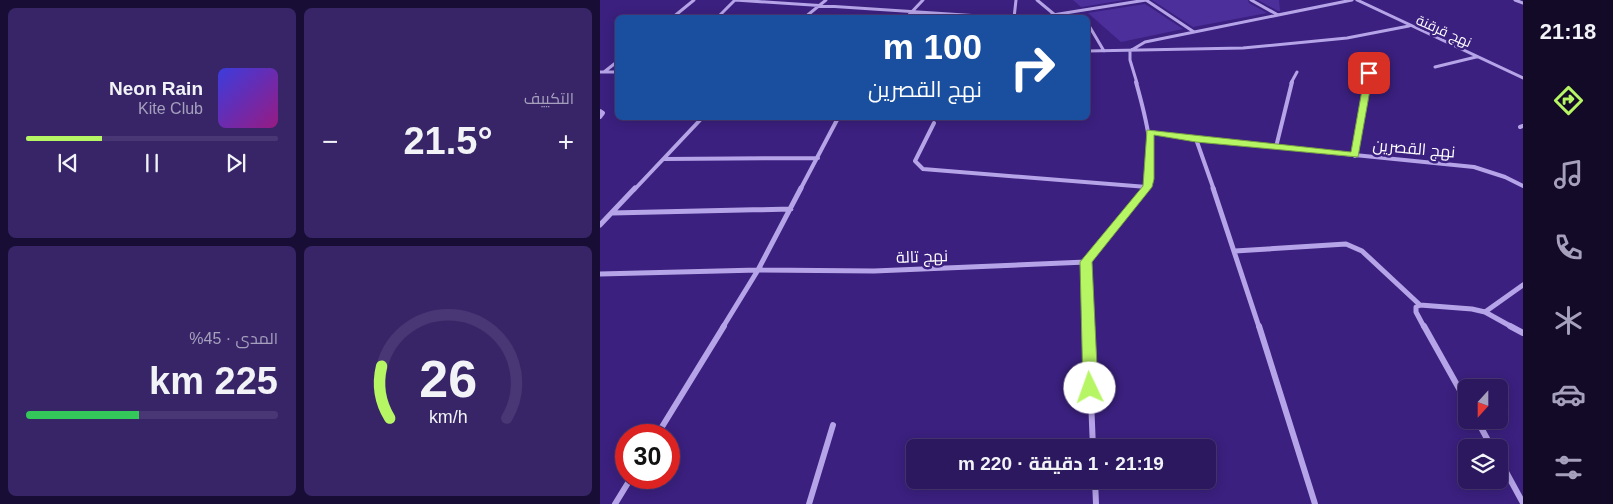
<!DOCTYPE html>
<html lang="ar">
<meta charset="utf-8">
<style>
:root{--surface:#2c185f;--page:#382568;--text:#f1f3f6;--muted:#a6a0bd;--line:#483774;--accent:#b6f564}
body{margin:0;font-family:Helvetica,Cairo,sans-serif;background:var(--page);color:var(--text);direction:rtl;height:100vh;display:flex;flex-direction:column;font-size:19px;white-space:nowrap}
*{box-sizing:border-box;margin:0}
p{font-size:16px;color:var(--muted)}
.icon{flex:none;width:28px;height:28px;fill:none;stroke:currentColor;stroke-width:2;stroke-linecap:round;stroke-linejoin:round}
.map{position:relative;flex:1;overflow:hidden;direction:ltr}
.details{display:flex;flex-direction:column;gap:8px;padding:8px;background:#180d34;width:600px}
.details>*{flex:none}
.top-card{position:absolute;left:15px;top:15px;width:475px;height:105px;border-radius:8px;box-shadow:0 2px 12px #0003,0 0 0 1px var(--line);direction:rtl;background:#1a4fa0;color:#fff;overflow:hidden}
.needle{width:32px;rotate:201deg}
.buttons{position:absolute;left:858px;top:379px;display:grid;gap:10px}
.buttons a{display:grid;place-items:center;width:50px;height:50px;border-radius:8px;background:var(--surface);box-shadow:0 2px 12px #0003,0 0 0 1px var(--line);font-size:25px}
.speed{position:absolute;left:15px;top:424px;display:flex;gap:10px;font-size:25px;font-weight:700;text-align:center}
.speed>*{display:grid;place-content:center;width:65px;height:65px;border-radius:50%;background:var(--surface);box-shadow:0 2px 12px #0003,0 0 0 1px var(--line);line-height:1}
.speed .limit{border:8px solid #d22;background:#fff;color:#111}
.pin{position:absolute;display:grid;place-items:center;width:42px;height:42px;color:#fff;margin:-21px;border-radius:10px;box-shadow:0 2px 8px #0006}
.me{position:absolute;width:55px;margin:-28px;rotate:357deg;stroke-linejoin:round;filter:drop-shadow(0 0 4px #0008)}
.turn{display:flex;align-items:center;gap:18px;height:105px;padding:0 25px;font-size:22px}
.turn .icon{width:65px;height:65px;stroke-width:2.5}
.turn b{display:block;font-size:35px;line-height:42px}
.big{font-size:38px;font-weight:700;line-height:1.1}
.details .tile{flex:1;display:flex;flex-direction:column;justify-content:center;gap:8px;min-width:0;padding:0 18px;border-radius:8px;background:var(--page)}
.details .dial{align-items:center;gap:0}
.dial svg{height:130px;overflow:visible;fill:none;stroke:var(--line);stroke-width:7;stroke-linecap:round;text-anchor:middle}
.dial text{fill:var(--text);stroke:none}
.song{display:flex;align-items:center;gap:15px}
.cover{width:60px;height:60px;border-radius:8px;background:linear-gradient(135deg,hsl(240 70% 55%),hsl(310 70% 35%))}
.played{height:5px;border-radius:2px;background:linear-gradient(90deg,var(--accent) 30%,var(--line) 30%)}
.keys{display:flex;justify-content:space-around;direction:ltr}
.heat{display:flex;justify-content:space-between;align-items:center;font-size:28px;direction:ltr}
.charge{height:8px;border-radius:4px;background:linear-gradient(90deg,#34c759 45%,var(--line) 0)}
.details .tiles{flex:1;display:grid;gap:8px;grid-template-columns:repeat(2,1fr)}
.trip{position:absolute;left:306px;top:439px;width:310px;height:50px;border-radius:8px;background:var(--surface);box-shadow:0 2px 12px #0003,0 0 0 1px var(--line);font-weight:700;line-height:50px;text-align:center;direction:rtl}
main{display:flex;flex:1;min-height:0}
.menu{display:flex;flex-direction:column;width:90px;justify-content:space-around;align-items:center;background:#120a26;color:var(--muted)}
.menu .icon{width:35px;height:35px}
.menu .selected{color:var(--accent)}
.menu b{font-size:22px;color:var(--text)}
.map>svg:first-child{display:block}
</style>
<main>
<nav class="menu">
<b>21:18</b>
<svg class="icon selected" aria-label="directions" viewBox="0 0 24 24"><path d="M12 3l9 9-9 9-9-9zM9 14v-3h6M13 9l2 2-2 2"/></svg>
<svg class="icon" aria-label="music" viewBox="0 0 24 24"><path d="M9 18V5l10-2v13"/><circle cx="6" cy="18" r="3"/><circle cx="16" cy="16" r="3"/></svg>
<svg class="icon" aria-label="phone" viewBox="0 0 24 24"><path d="M5 4h4l2 5-3 2q2 4 5 5l2-3 5 2v4C11 20 4 13 5 4z"/></svg>
<svg class="icon" aria-label="climate" viewBox="0 0 24 24"><path d="M12 3v18M4 7l16 10M4 17L20 7"/></svg>
<svg class="icon" aria-label="car" viewBox="0 0 24 24"><path d="M5 17H2v-5l4-1 3-4h7l3 4 3 1v5h-3M9 17h6M6 11h13"/><circle cx="7" cy="17" r="2"/><circle cx="17" cy="17" r="2"/></svg>
<svg class="icon" aria-label="filters" viewBox="0 0 24 24"><path d="M4 7h16M4 17h16"/><circle cx="9" cy="7" r="2"/><circle cx="15" cy="17" r="2"/></svg>
</nav>
<div class="map">
<svg width="923" height="504" viewBox="0 0 923 504">
<rect width="100%" height="100%" fill="#3b207f"/>
<!-- building -->
<path fill="#4d2f9c" d="M473,0H524L481,7Z
M552,0H648L649,3L667,13L593,27Z
M658,0H679L680,11H678Z
M545,4L583,29L521,42L488,13Z"/>
<g fill="none" stroke-linecap="round" stroke-linejoin="round">
<!-- street-far3 -->
<path stroke="#b6a4e8" stroke-width="3" d="M135,0L410,18
M437,0L455,15
M651,0L678,15
M757,0L923,78
M915,0L923,3
M72,18L94,0
M117,18L135,0
M204,18L226,0
M306,18L323,0
M414,18L416,0
M434,18L546,0L594,32
M488,24L504,51
M488,51L643,48L747,38L809,26
M835,67L876,57
M0,72H18
M4,72L18,61
M537,83L530,60V51L545,42L752,0
M691,83L697,72
M767,83L769,73"/>
<!-- street-far2 -->
<path stroke="#b6a4e8" stroke-width="4" d="M536,82C543,107 560,167 545,190
M0,111L3,113L0,117
M334,123L315,161L323,169L547,187
M920,127L923,126
M550,132L596,139L874,167L905,177L923,186
M596,139L614,190
M676,147L692,82
M755,156L768,82
M64,159L218,158
M34,190L102,118
M200,190L238,118"/>
<!-- street-far1 -->
<path stroke="#b6a4e8" stroke-width="5" d="M613,188L659,327
M12,213L191,209
M0,225L35,188
M635,251L746,244L762,251L820,305
M0,274L158,270L274,271L486,262
M885,312L923,285
M123,327L158,270L201,188
M488,327L486,262L546,188
M824,327L816,312V307L820,305L872,309L885,312L912,327"/>
<!-- street -->
<path stroke="#b6a4e8" stroke-width="6" d="M488,326L493,448
M659,326L715,504
M824,326L866,401
M910,326L923,333
M877,420L892,448
M57,435L124,326
M899,459L923,503
M495,480L496,504
M15,504L31,478
M209,504L233,425"/>
</g>
<!-- route -->
<path fill="#b6f564" stroke="#769f41" d="M769,70L773,73L758,157L596,142L554,135V179L552,187L492,262L498,388L496,392L490,394L485,392L483,388L480,262L543,186L547,130L751,152L765,73Z"/>
<g text-anchor="middle" stroke-width="5" stroke-linejoin="round" paint-order="stroke">
<!-- far-street labels -->
<g font-size="14" fill="#fff" stroke="#3b207f">
<text transform="translate(844 31) rotate(24)" y="5">نهج قرقنة</text>
</g>
<!-- street labels -->
<g font-size="16" fill="#fff" stroke="#3b207f">
<text transform="translate(814 148) rotate(5)" y="6">نهج القصرين</text>
<text transform="translate(322 256) rotate(-2)" y="6">نهج تالة</text>
</g>
</g>
</svg>
<div class="buttons">
<a><svg class="needle" viewBox="-14 -14 28 28"><path d="M0-13l5 13h-10z" fill="#e53935"/><path d="M0 13l5-13h-10z" fill="#a6a0bd"/></svg></a>
<a><svg class="icon" aria-label="layers" viewBox="0 0 24 24"><path d="M12 4l9 5-9 5-9-5zM3 14l9 5 9-5"/></svg></a>
</div>
<div class="speed"><div class="limit">30</div></div>
<div class="pin" style="left:769px;top:73px;background:#d93025"><svg class="icon" aria-label="arrive" viewBox="0 0 24 24"><path d="M6 21V4h12l-3 4 3 4H6"/></svg></div>
<svg class="me" style="left:490px;top:388px" viewBox="-20 -20 40 40"><circle r="19" fill="#fff"/><path d="M0-13L10 11 0 6-10 11z" fill="#b6f564"/></svg>
<div class="trip">21:19 · 1 دقيقة · 220 m</div>
<div class="top-card">
<div class="turn"><svg class="icon" aria-label="right" viewBox="0 0 24 24"><path d="M7 20v-9h11M14 6l5 5-5 5"/></svg><div><b>100 m</b>نهج القصرين</div></div>
</div>
</div>
<section class="details">
<div class="tiles">
<div class="tile"><p>التكييف</p>
<div class="heat"><a>−</a><b class="big">21.5°</b><a>+</a></div>
</div>
<div class="tile">
<div class="song"><i class="cover"></i><div><b>Neon Rain</b><p>Kite Club</p></div></div>
<div class="played"></div>
<div class="keys"><svg class="icon" aria-label="previous" viewBox="0 0 24 24"><path d="M18 5L8 12l10 7zM5 5v14"/></svg><svg class="icon" aria-label="pause" viewBox="0 0 24 24"><path d="M8 5v14M16 5v14"/></svg><svg class="icon" aria-label="next" viewBox="0 0 24 24"><path d="M6 5l10 7-10 7zM19 5v14"/></svg></div>
</div>
<div class="tile dial"><svg viewBox="0 0 100 80">
<path d="M14 69A42 42 0 1 1 86 69"/>
<path d="M14 69A42 42 0 0 1 9 37" stroke="#b6f564"/>
<text x="50" y="56" font-size="32" font-weight="700">26</text>
<text x="50" y="72" font-size="11">km/h</text>
</svg></div>
<div class="tile"><p>المدى · 45%</p><b class="big">225 km</b><div class="charge"></div></div>
</div>
</section>
</main>
